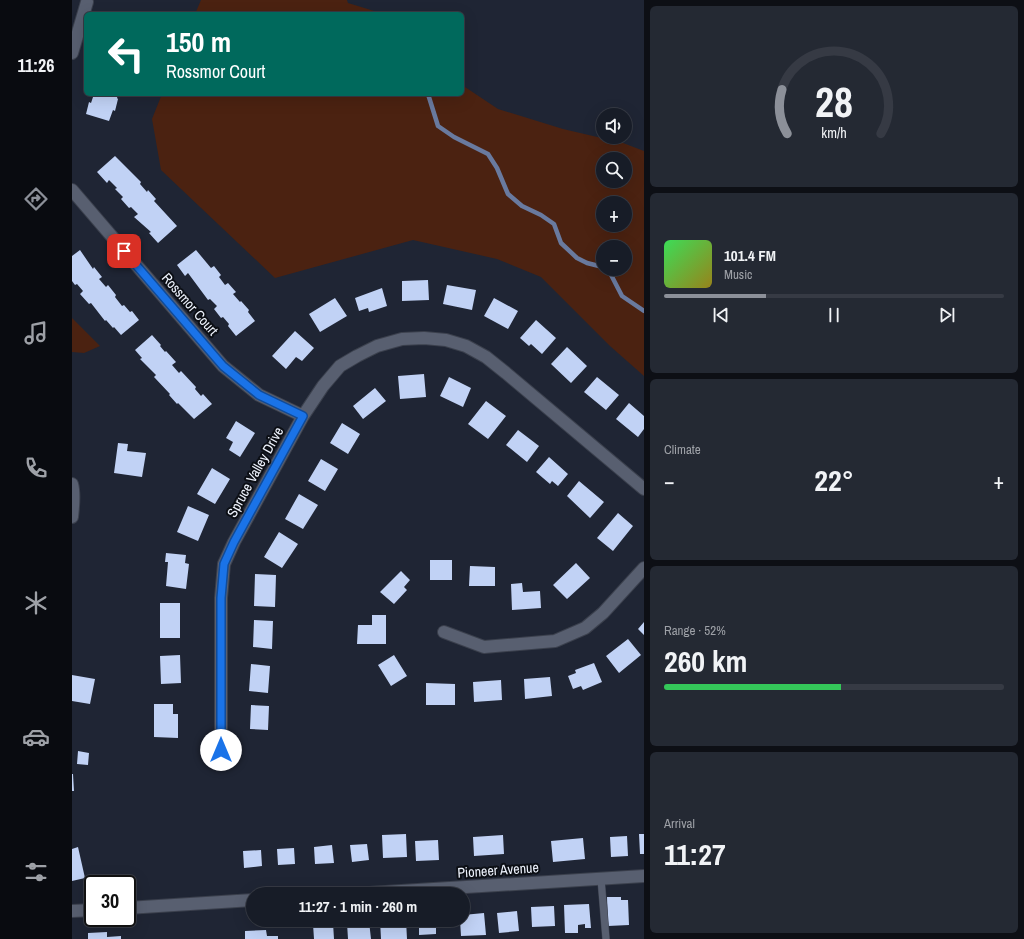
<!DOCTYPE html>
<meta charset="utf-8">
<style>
:root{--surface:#171c27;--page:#242933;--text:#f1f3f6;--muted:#9ea1a7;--line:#363a44;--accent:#8c9099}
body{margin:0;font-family:"Archivo Narrow",sans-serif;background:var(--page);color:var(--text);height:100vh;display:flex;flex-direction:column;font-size:15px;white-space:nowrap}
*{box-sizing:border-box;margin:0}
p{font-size:13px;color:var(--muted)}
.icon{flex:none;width:22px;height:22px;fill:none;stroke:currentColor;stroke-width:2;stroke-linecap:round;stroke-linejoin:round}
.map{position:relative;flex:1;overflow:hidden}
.panel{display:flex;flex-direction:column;gap:6px;padding:6px;background:#0d0f15;width:380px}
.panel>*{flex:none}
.top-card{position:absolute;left:12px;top:12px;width:380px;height:84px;border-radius:6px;box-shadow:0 4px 16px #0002,0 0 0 1px var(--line);background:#00695c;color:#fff;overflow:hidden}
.controls{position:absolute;left:524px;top:108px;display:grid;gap:8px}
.controls a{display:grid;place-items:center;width:36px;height:36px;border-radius:50%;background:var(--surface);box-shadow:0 4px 16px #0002,0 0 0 1px var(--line);font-size:20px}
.speed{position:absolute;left:12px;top:875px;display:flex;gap:8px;font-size:20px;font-weight:700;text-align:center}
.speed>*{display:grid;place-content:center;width:52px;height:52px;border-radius:50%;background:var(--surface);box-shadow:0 4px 16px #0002,0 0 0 1px var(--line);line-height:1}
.speed .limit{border:2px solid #111;border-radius:6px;background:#fff;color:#111}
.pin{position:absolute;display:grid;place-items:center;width:34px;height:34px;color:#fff;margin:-17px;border-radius:8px;box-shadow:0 2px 6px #0006}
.me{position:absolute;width:44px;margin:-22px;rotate:0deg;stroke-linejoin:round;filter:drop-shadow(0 0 3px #0008)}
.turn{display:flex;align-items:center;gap:14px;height:84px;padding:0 16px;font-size:18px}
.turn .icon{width:52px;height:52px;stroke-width:2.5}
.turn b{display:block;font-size:28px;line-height:34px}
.big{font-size:30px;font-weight:800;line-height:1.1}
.panel .card{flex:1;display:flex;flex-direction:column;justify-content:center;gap:6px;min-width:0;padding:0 14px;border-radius:6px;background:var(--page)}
.panel .dial{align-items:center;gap:0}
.dial svg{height:104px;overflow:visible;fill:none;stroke:var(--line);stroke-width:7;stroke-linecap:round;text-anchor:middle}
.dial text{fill:var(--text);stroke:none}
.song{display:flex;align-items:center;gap:12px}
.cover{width:48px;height:48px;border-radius:6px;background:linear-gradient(135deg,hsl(130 70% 55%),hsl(50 70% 35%))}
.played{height:4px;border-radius:2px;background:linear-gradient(90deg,var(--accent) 30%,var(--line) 30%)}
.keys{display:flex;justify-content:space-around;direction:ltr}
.heat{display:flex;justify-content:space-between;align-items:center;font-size:22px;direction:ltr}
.charge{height:6px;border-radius:3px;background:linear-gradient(90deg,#34c759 52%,var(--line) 0)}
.trip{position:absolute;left:174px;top:887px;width:224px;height:40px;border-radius:20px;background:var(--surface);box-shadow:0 4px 16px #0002,0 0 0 1px var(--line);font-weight:800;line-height:40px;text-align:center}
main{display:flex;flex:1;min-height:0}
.tabs{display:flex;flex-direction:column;width:72px;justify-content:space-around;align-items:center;background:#090b10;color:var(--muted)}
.tabs .icon{width:28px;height:28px}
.tabs .active{color:var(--accent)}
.tabs b{font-size:18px;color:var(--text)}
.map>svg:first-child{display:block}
</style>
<main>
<nav class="tabs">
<b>11:26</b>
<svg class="icon active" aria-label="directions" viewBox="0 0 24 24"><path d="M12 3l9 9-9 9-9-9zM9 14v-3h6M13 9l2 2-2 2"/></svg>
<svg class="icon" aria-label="music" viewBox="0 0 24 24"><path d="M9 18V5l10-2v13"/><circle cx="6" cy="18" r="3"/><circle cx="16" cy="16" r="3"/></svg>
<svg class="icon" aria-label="phone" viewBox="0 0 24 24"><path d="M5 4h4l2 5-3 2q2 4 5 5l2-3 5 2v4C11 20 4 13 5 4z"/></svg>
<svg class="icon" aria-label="climate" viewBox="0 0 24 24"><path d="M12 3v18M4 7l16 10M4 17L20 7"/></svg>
<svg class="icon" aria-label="car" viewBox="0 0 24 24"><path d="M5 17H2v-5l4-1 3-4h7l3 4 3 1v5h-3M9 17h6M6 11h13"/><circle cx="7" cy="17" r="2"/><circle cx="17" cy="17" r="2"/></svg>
<svg class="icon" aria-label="filters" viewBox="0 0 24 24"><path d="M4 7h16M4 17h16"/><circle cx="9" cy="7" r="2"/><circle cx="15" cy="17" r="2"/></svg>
</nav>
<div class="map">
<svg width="572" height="939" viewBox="0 0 572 939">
<rect width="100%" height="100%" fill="#1f2534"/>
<!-- green -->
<path fill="#4b2211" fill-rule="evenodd" d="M129,0H275L276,3L312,14H123Z
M390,85L426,109L491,129L551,143L572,151V376L538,346L469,277L425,259L341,240L203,278L89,170L80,119L90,94H390ZM531,159H553V181H531ZM531,203H553V225H531ZM531,247H553V269H531Z
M0,318L28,346L12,353L0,352Z"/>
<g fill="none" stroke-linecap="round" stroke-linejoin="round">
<!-- stream -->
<path stroke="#697a9f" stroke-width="4.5" d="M356,94L366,126L382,137L416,154L425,168L436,194L450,206L469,215L482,224L489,243L505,258L515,263L531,267
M536,269L550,296L572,311"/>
</g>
<!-- building -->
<path fill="#c1d2f5" d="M22,94H46L45,98L46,99L43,111L41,110L37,121L14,114L17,102L19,103Z
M43,156L69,182L68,184L75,192L76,190L84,199L82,201L105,226L86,243L77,233L79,232L62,217L66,214L59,207L57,208L49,199L51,197L43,189L45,188L37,180L35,183L25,172Z
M8,250L21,269L22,267L30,277L27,279L34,287L36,285L44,295L43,297L50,306L52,305L58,312L60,311L67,320L49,335L42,327L41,328L34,320L33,321L19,303L17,304L8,294L11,291L5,284L3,285L0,281V256Z
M124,250L139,268L142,266L149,275L147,277L153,285L156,283L164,292L161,294L168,302L169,301L177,310L176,312L183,321L164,336L156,326L157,324L151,317L149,318L142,309L145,306L138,299L136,300L116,273L113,276L105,265Z
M356,280L357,300L330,301V281Z
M375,285L404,290L400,310L371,304Z
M310,288L315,306L297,312L296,308L287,311L283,298Z
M263,298L275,316L248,332L237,314Z
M422,298L446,311L436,329L412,316Z
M464,320L484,338L470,354L459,344L457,346L448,338Z
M223,331L242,348L230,361L224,357L214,369L200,356Z
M80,335L89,345L88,346L93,352L94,351L104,362L100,365L107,373L109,371L124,387L123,389L129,396L131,394L140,404L122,419L106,403L105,404L97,395L98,394L82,377L84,375L68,359L70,358L63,350Z
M495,347L515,366L499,383L479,364Z
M352,374L354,397L328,399L326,376Z
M377,377L399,388L391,407L368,396Z
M525,377L547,395L534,410L512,392Z
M303,388L314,401L291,419L281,406Z
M414,401L434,416L416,439L396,424Z
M557,403L572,416V429L566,437L544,419Z
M164,421L183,433L168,457L157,450L161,442L154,438Z
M270,423L288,434L276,454L258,443Z
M446,430L467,446L455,462L434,445Z
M46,443L56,444L55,451L74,453L70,477L42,473Z
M477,457L496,474L486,486L480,481L478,484L464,472Z
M249,459L266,469L253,491L236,481Z
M140,468L158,479L143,504L125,494Z
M507,481L532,502L518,518L495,496Z
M227,494L246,505L231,529L213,519Z
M116,506L137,515L126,541L105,532Z
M546,513L561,526L541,551L525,538Z
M207,532L226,544L210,568L192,557Z
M94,553L114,555L113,563L117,564L114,589L94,586L96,562H93Z
M358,560H380V580H358Z
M504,563L518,578L495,599L481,585Z
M398,566L423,567V586H397Z
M329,571L338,580L332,587L335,590L322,604L308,592Z
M183,574L204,575L203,607L182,606Z
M450,583L451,592L468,591L469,608L440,610L439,584Z
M88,603H108V638H88Z
M300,615H314V644H285L286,625H300Z
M182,620L201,621L200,649L181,647Z
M572,622V635L566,629Z
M556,639L569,655L547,673L534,656Z
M108,655L109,683L89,684L88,656Z
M322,655L335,676L319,686L306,665Z
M522,663L530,682L511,690L509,686L501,689L496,676L504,673L503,670Z
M179,664L198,666L196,693L177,691Z
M0,675L23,679L18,704L0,701Z
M478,677L480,696L453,699L452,679Z
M429,680L430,700L402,702L401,682Z
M354,683L383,684V705H354Z
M82,704H101V714H106V738L82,737Z
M179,705L197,706L196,730L178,729Z
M6,751L17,753L16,765L5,764Z
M0,774H1L2,791H0Z
M334,834L335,857L311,858L310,835Z
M567,834H572V854H568Z
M431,835L432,854L402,856L401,837Z
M555,836L556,856L539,857L538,837Z
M511,838L513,859L481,862L479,841Z
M366,840L367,860L344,861L343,841Z
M295,844L297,860L280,862L278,845Z
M260,845L262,863L243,864L242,847Z
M6,847L13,878L0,881V849Z
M222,848L223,864L206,865L205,849Z
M189,850L190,866L172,868L171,851Z
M535,897H549V900H556L557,925L536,926Z
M517,904L519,928H513V924L506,925V933H493L492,905Z
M482,906L483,926L460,927L459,907Z
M445,911L447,931L427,933L425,913Z
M412,913L414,935L389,936L388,920H391V915Z
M308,920H334L335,939H309Z
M347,920H364V934L347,935Z
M297,921L299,939H276L275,923Z
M261,923L262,939H242L241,924Z
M194,930L195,936H206V939H173V931Z
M35,932V937L49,936V939H16V933Z"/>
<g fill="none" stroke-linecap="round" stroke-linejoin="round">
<defs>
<path id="service" d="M529,879L534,939"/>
<path id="minor" d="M0,53L15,2
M0,190L151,366L187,395L231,416
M0,484C3,495 1,506 0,517
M372,632L412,647L483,641L513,628L531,613L572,568
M149,750V598L152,564L162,542L231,416L251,386L268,366L285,356L305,346L330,339L352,338L374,340L394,346L414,357L434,373L572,489
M281,894L572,876
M55,908L181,900
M0,911L21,910"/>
</defs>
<!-- service casing -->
<use href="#service" stroke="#3b404d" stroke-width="8"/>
<!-- minor casing -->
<use href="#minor" stroke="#3b404d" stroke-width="14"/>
<!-- service -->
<use href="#service" stroke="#585f70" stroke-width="7"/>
<!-- minor -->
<use href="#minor" stroke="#585f70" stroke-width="12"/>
</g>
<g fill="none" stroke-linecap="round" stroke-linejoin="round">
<defs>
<path id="route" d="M52,251L151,366L187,395L231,416L162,542L152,564L149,598V750"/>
</defs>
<!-- route casing -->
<use href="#route" stroke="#114b97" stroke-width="10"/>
<!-- route -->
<use href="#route" stroke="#1a73e8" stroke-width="7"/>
</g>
<g text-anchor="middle" stroke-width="4" stroke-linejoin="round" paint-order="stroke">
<!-- street labels -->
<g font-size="14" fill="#eef3fd" stroke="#0c0f15">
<text transform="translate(118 304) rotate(49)" y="5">Rossmor Court</text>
<text transform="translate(183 472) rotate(-61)" y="5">Spruce Valley Drive</text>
<text transform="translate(426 870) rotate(-4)" y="5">Pioneer Avenue</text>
</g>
</g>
</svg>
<div class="controls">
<a><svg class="icon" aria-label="sound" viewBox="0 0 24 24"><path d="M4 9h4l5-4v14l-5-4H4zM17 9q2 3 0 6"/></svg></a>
<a><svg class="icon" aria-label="search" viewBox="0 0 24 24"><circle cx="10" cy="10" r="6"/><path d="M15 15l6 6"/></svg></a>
<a>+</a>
<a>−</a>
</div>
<div class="speed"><div class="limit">30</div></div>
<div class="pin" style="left:52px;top:251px;background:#d93025"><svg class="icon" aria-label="arrive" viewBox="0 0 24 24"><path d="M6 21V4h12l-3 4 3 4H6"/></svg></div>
<svg class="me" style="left:149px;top:750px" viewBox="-20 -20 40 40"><circle r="19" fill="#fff"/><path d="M0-13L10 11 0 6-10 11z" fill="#1a73e8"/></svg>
<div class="trip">11:27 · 1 min · 260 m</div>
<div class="top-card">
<div class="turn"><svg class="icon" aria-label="left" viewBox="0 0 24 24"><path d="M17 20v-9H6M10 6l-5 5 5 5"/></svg><div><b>150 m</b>Rossmor Court</div></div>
</div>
</div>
<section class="panel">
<div class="card dial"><svg viewBox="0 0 100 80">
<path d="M14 69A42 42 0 1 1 86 69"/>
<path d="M14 69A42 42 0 0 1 10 35" stroke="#8c9099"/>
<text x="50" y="56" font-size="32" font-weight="700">28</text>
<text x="50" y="72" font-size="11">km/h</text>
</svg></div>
<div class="card">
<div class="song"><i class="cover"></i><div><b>101.4 FM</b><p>Music</p></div></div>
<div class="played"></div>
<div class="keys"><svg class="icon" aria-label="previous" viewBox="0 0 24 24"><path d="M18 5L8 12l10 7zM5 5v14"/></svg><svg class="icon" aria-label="pause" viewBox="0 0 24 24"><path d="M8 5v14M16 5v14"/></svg><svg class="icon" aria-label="next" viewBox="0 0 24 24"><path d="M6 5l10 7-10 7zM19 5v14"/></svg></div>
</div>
<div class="card"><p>Climate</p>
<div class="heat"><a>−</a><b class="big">22°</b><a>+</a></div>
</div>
<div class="card"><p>Range · 52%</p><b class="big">260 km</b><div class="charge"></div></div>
<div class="card"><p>Arrival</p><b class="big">11:27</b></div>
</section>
</main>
